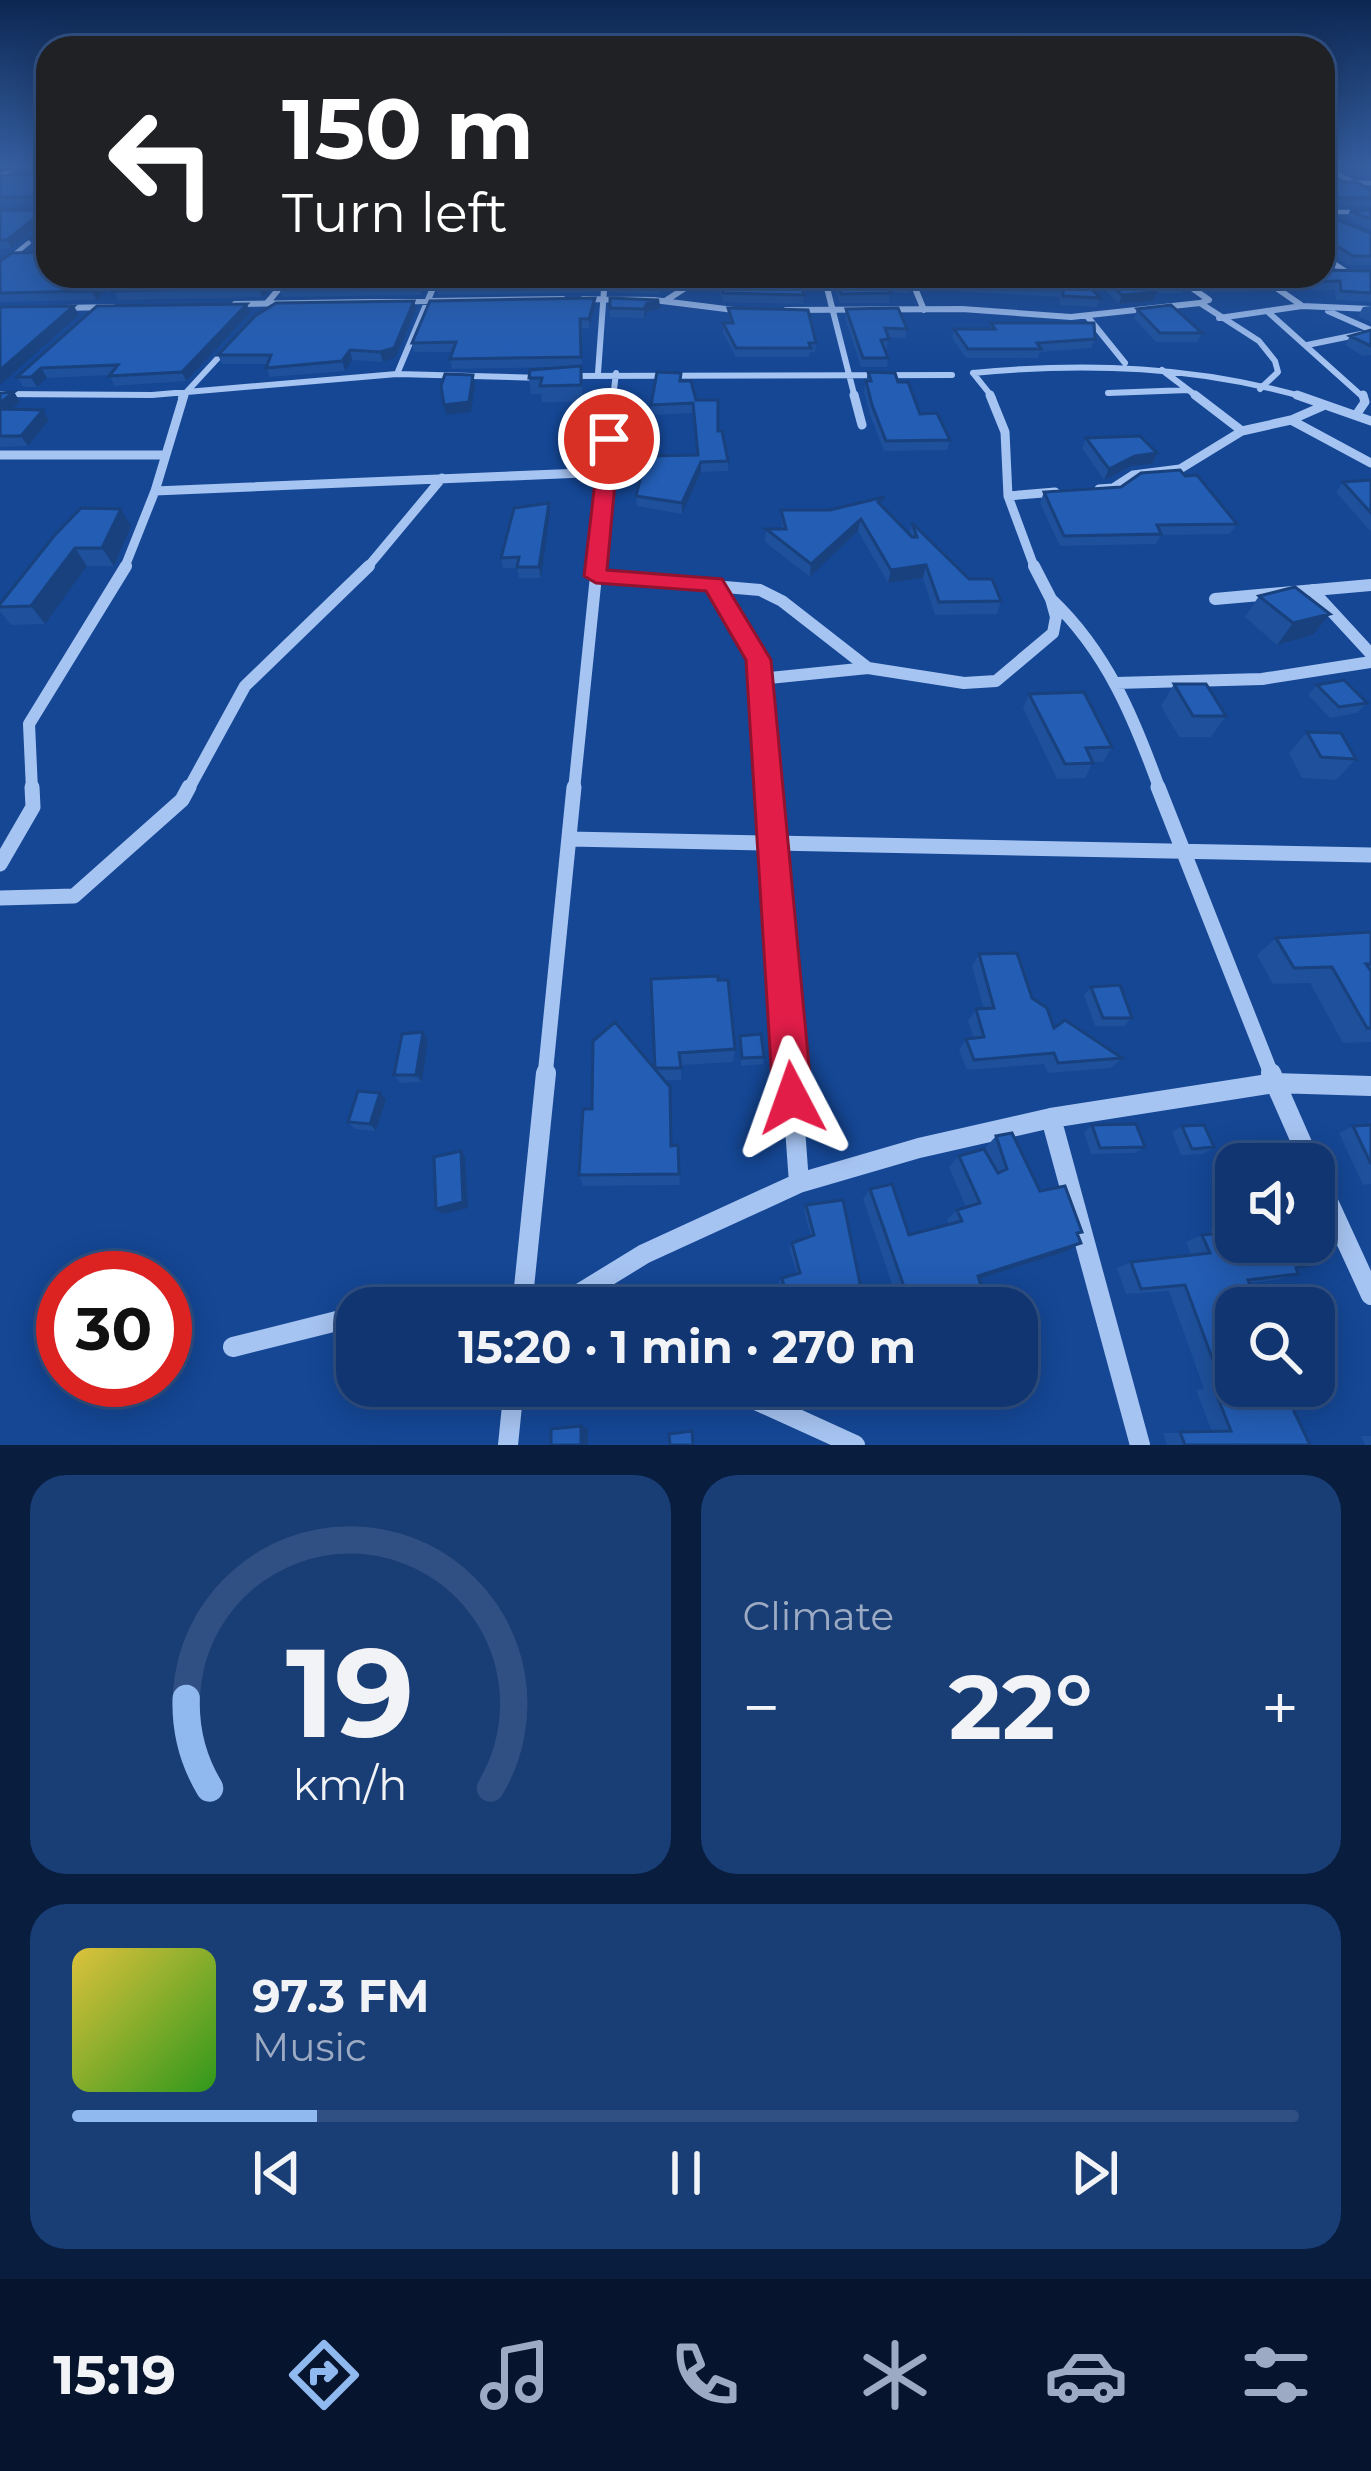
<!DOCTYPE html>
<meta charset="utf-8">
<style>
:root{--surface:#103570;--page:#193d75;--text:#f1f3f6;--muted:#9cabc3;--line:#305083;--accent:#90b9f0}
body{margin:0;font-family:Montserrat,sans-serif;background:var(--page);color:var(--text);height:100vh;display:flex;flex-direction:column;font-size:45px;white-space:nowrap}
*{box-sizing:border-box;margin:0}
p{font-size:39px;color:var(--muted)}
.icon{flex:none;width:66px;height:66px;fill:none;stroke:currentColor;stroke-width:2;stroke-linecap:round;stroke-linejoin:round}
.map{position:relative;height:1445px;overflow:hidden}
.sheet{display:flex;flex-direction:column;gap:30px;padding:30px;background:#091d3e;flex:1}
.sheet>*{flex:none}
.guide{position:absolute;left:36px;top:36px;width:1299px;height:252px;border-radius:36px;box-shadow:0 6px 30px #0003,0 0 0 3px var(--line);background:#202124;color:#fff;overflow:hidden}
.fabs{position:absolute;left:1215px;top:1143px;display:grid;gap:24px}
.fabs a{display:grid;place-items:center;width:120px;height:120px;border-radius:24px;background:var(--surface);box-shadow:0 6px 30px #0003,0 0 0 3px var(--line);font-size:60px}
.speed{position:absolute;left:36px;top:1251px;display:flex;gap:24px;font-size:60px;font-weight:700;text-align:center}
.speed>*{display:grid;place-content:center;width:156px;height:156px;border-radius:50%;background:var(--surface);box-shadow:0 6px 30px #0003,0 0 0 3px var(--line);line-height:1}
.speed .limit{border:18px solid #d22;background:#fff;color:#111}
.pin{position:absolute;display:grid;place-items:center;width:102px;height:102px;color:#fff;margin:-51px;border:6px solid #fff;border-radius:50%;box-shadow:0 3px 12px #0007}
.me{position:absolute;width:132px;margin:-66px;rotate:356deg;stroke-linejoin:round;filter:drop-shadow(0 0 9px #0008)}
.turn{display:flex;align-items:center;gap:42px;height:252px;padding:0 48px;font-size:54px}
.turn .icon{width:156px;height:156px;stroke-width:2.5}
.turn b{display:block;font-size:84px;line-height:102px}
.big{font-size:90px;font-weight:700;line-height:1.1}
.sheet .tile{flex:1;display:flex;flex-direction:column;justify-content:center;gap:18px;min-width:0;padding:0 42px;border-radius:36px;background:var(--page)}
.sheet .dial{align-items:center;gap:0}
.dial svg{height:312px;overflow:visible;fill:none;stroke:var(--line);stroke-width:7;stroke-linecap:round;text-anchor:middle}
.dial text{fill:var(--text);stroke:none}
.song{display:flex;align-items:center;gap:36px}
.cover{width:144px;height:144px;border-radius:18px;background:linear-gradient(135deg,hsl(50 70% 55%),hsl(110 70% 35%))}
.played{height:12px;border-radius:6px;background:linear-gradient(90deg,var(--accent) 20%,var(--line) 20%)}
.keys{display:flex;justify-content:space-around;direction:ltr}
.heat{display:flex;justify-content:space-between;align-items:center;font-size:66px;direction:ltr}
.sheet .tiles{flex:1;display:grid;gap:30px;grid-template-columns:1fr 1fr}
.tile:last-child{grid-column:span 2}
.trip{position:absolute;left:336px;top:1287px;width:702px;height:120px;border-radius:36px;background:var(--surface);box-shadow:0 6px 30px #0003,0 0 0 3px var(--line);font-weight:700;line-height:120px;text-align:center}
.dock{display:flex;height:192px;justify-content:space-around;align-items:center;background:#06152d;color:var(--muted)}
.dock .icon{width:84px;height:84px}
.dock .selected{color:var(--accent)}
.dock b{font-size:54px;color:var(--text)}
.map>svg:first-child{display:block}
</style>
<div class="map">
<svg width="1371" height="1445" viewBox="0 0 1371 1445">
<rect width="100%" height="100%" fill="#154795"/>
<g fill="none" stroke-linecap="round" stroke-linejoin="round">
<!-- street-far5 -->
<path stroke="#a6c4f2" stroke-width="4.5" d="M1323,165L1371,193
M0,176L25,163
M1323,183H1371
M1323,212H1371
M1323,256L1338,267
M0,266L48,227"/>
<!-- street-far4 -->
<path stroke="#a6c4f2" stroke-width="6" d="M1334,264L1346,272
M824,276L855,398
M910,276L924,310
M1153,276L1192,288L1209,300L1200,303
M1259,276L1301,305
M583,299L654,300L742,311
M665,301L704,276
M267,303L290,276
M235,304L563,299
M61,308L113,307
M786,310L962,309L1071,317L1200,303L1259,341L1275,361L1278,372L1260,389
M1267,311L1364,398
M1328,311L1371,330
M1087,316L1125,363
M1219,318L1302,306L1371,309
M1307,345L1371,332
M1162,370L1199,398
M598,373L605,276
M973,373C1087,362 1197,366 1307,398
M973,373L993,398
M397,374L438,276
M569,376L952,375
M1108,393L1188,390
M0,394L152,395L397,374L543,378
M181,398L229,346
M613,398L616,373"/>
<!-- street-far3 -->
<path stroke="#a6c4f2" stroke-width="9" d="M854,395L862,425
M990,395L1005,432L1008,496L1035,569
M1195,395L1242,431
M1297,395L1371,421
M1356,415L1365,402L1363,395
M1291,420L1371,463
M0,455H163
M1099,489L1113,488L1133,475L1180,469L1242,431L1291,420L1323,406
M155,491L606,472
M1008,496L1055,492
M124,569L155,491L184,395
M366,569L442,478
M596,569L614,395"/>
<!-- street-far2 -->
<path stroke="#a6c4f2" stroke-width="12" d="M596,576L760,590L782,601L868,668
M714,584L759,660L769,790
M1312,590L1371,654
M1051,599C1107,652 1134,718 1160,790
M1215,599L1371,585
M760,679L868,668L964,683L996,681L1053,633L1056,617L1051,599L1034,566
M1116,683L1262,679L1371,662
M32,790L29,724L126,566
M188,790L245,686L369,566
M574,790L597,566"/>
<!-- street-far1 -->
<path stroke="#a6c4f2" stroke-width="15" d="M769,787L791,1076
M1158,787L1272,1076
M569,839L1371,855
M0,864L33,807L32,787
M0,898L74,896L182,800L189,787
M545,1076L574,787"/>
<!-- street -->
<path stroke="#a6c4f2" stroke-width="20" d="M791,1073L799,1183
M1271,1073L1311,1164
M1051,1118L1140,1445
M1314,1171L1371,1295
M522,1307L546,1073
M395,1308L461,1298L556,1308L644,1254L799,1183L919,1148L1051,1118L1274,1083L1371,1086
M233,1347L357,1316
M725,1386L855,1445
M508,1445L514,1386"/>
</g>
<!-- wall -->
<path fill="#1e509b" d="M0,163H48V169L0,171Z
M1353,165H1371V177L1350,173Z
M48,172V204L0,205V176L44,175Z
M1323,181L1371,190V206L1323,205Z
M48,206V222L45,221L11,248L0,249V210H44Z
M1371,210V229L1346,219L1350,211Z
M1325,215L1371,233V265H1348L1325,250L1323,265Z
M48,224V276H124L96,300L0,302V261L46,252V248H33L29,239Z
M1325,270L1371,271V302L1336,300L1335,290L1294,291L1272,276H1323Z
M130,276H283L262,297L118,300L114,291Z
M289,276H430L422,295L282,297L279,288Z
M440,276H597L596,292L438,295L436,286Z
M611,276H660V294L611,292Z
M714,276H799L804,295L803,304L723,302Z
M831,276H907L911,284L909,293L890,292L889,303H840Z
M915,276H1080L1100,298L1097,307L1060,305V297L923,289Z
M1090,276H1161L1186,284L1182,293H1156L1153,301L1119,304Z
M1178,276H1264L1273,283L1268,291L1211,292L1195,281Z
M595,298V307L589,328H581L583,402H542L541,394H531L529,378L565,367L452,369L450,359L453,352H414L412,343Z
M610,298L659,300L660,309L647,312L644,318L610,317Z
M414,301L416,310L396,357L383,362L352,360L345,371L270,377L266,368L268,364H222L218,355Z
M97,306L250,313L186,381L114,386L110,375L47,378L37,387H23L17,377Z
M1371,306V322L1358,316L1363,307Z
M728,308L816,343L815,352H810L809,357H736L723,333V323H730Z
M846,309L907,329L905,338L888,337L887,349H885L888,358L887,367H861L845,318Z
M1137,309L1202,333L1197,342H1156L1134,318Z
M991,323L1095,339L1091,348L1040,352L1038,358H966L952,338L954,329H989Z
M1371,330V355L1363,356L1345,345L1350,336Z
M868,372L898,382L920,414L950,440L947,450L884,451L870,415L864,391Z
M681,373V381L718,431L728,461V471L701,472L682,514L637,506L636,496L697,455L693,413L651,415V405Z
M14,392L20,402L11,409L43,410L49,420L28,446L0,447V393Z
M1086,438L1152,464L1131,466L1104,480L1082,448Z
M1371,480V532L1336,492L1343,482Z
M1044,492L1237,524L1230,534L1161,535L1156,544L1060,546L1040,503Z
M882,507L909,535L912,523L969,579L1001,601L997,614L935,615L923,578L888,583L858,531L810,577L765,542L766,529H782L781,510H830Z
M81,508L131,526L114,566H87L45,624L11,625L0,611V604Z
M550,514L541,578H519L517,568H503L501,558Z
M1259,596L1330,614L1313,635L1277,645L1245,617Z
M1174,684L1226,716L1211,737H1179L1161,706Z
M1317,685L1367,703L1357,713L1330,718L1308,695Z
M1029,694L1112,747L1103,762H1093L1085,778L1057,779L1023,708Z
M1307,732L1356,759L1336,780L1302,778L1289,753Z
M1371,932V1042L1343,1043L1310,983L1273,984L1257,955L1276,938Z
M979,954L1032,998L1054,1028L1122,1058L1111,1068L1048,1073L1044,1064L967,1070L959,1050L966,1039L974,1038L968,1021L976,1009H984L972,966Z
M651,979L735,1049L733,1062L681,1065V1080H664L671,1146L678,1145L680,1185L583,1186L579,1175L655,1069Z
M1091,987L1132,1018L1124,1026H1095L1084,995Z
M740,1036L764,1057L763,1064L741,1066Z
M428,1040L422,1082L400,1083L394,1075Z
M386,1100L376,1131L355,1129L348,1122Z
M1092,1125L1145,1147L1135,1153L1091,1154L1084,1132Z
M1371,1125V1184L1363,1185L1339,1133L1353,1126Z
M1182,1126L1214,1147L1203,1154L1181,1155L1172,1132Z
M996,1136L1040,1191L1082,1232L1078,1235L1081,1243L1065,1252L979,1279L987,1304L979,1308H921L919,1302L900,1307L863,1199L870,1189L909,1235L949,1224L947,1220L957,1210L966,1207L949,1167L959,1156L987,1153L985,1148Z
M806,1205L865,1308H831L830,1302L809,1308H786L779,1282L782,1278L797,1274L789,1248L792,1243L811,1236L804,1211Z
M1227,1224L1284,1246L1311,1265L1297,1270L1298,1274L1279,1279L1250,1283L1252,1288L1244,1291L1288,1401L1310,1445H1167L1163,1433L1212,1432L1196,1390L1204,1389L1169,1291L1126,1294L1117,1268L1131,1262L1191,1255L1186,1242L1202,1235L1211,1234L1210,1231Z
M1361,1436H1371V1445H1365Z"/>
<!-- shaded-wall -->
<path fill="#18417e" d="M41,213L45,221L11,248L7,240Z
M109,276H124L96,300L91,291Z
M271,276H283L262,297L259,288Z
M424,276H430L422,295L420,286Z
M676,276H686L685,279L671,288L670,280Z
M1156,292L1153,301L1119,304L1122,295Z
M595,298V307L589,328V319Z
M659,300L660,309L647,312L644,318V309L647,303Z
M414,301L416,310L396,357L383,362L380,352Z
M247,304L250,313L186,381L182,372Z
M74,306L79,315L0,385V370Z
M350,350L352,360L345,371L342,361Z
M41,368L47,378L37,387L31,377Z
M473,375L475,385L471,412L446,415L444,405Z
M14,392L20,402L0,419V403Z
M43,410L49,420L28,446L21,436Z
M1157,453L1152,464L1131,466L1104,480L1109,469L1135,456Z
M701,462V472L682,514V503Z
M549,503L550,514L541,578L539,567Z
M121,509L131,526L114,566L102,548Z
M861,519L858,531L810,577L811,564Z
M75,548L87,566L45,624L31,606Z
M926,565L923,578L888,583L891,570Z
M1330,614L1313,635L1277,645L1293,623Z
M423,1032L428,1040L422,1082L416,1075Z
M380,1093L386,1100L376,1131L370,1124Z
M461,1151L465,1157L468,1208L442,1214L436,1209Z
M1081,1243L1065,1252L966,1283L978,1276Z
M929,1295L919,1302L900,1307L909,1301Z
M834,1299L830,1302L809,1308H799Z
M581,1426L588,1428V1445H581Z"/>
<!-- building -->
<path fill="#235db4" stroke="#18417e" stroke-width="3" d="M1323,163H1327L1333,169L1323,171Z
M48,172V201L45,197H0V176L44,175Z
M1323,181L1356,182L1371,190V198H1327L1323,203Z
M48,206V215L41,213L7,240H0V210H44Z
M1323,210L1325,215L1371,233V256H1353L1329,241L1323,245Z
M1371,210V219L1350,211Z
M48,224V276H109L91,291L0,293V261L12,253L46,252L48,240L29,239Z
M1323,267L1325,270L1371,271V293L1341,291L1340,281L1299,282L1289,276H1323Z
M130,276H271L259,288L114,291Z
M289,276H424L420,286L279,288Z
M440,276H596V283L436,286Z
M611,276H660V285L611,283Z
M717,276H799L804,295L723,293Z
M835,276H907L911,284L886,283L891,293L841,294Z
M922,276H1080L1100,298L1063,296V288L925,280Z
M1102,276H1161L1186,284H1149L1156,292L1122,295Z
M1204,276H1264L1273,283H1215Z
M595,298L589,319H580L581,357L450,359L456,342L412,343L430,301Z
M610,298L659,300L647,303L644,309L610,308Z
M414,301L394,348L380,352L350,350L342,361L266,368L271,355H218L255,316L276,303Z
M247,304L182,372L109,376L118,365L41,368L31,377H17L97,306Z
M1171,305L1202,333H1160L1137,309Z
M74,306L0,370V307Z
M728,308L808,310L816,343H809L811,348H736L723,323H733Z
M898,308L907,329L885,328L889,339L881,340L888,358H863L846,309Z
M991,323H1094L1095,339L1037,343L1041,349H968L954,329H995Z
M1371,330V346L1350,336Z
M581,366V385L540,386L542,378H529L530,370Z
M657,372L681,373L680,381H691L696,400H718V431H722L728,461L701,462L682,503L636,496L646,456L698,455L693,403L651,405Z
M868,372L895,373L898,382H908L920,414L937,413L950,440L886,441L872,405L866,381H871Z
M445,374L473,375L469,402L444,405L441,386Z
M14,392L0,403V393Z
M0,409L43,410L21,436H0Z
M1140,436L1157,453L1135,456L1109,469L1086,438Z
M1180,470L1185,476L1197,475L1237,524L1157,525L1161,534L1064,536L1044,492L1121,487L1141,473Z
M1371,480V513L1343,482Z
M884,497L878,502L912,537H917L912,523L969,579H992L1001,601L939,602L926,565L891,570L861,519L811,564L766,529H786L781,510H830Z
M549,503L539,567H517L519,557L501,558L514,508Z
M81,508L121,509L102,548H75L31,606L0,607V604L54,536Z
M1295,587L1330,614L1293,623L1259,596Z
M1344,680L1367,703L1339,707L1317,685Z
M1174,684H1206L1226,716H1193Z
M1084,692L1112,747L1086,748L1093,763L1065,764L1029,694Z
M1307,732L1341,733L1356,759L1321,757Z
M1371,932V964H1366L1371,971V1028H1367L1332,967L1294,968L1276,938Z
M1017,953L1032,998L1047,1008L1054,1028L1065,1020L1122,1058L1058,1063L1054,1053L974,1060L966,1039L984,1037L976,1009L994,1008L979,954Z
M718,976V980H728L735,1049L679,1053L681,1068H655L651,979Z
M1120,985L1132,1018H1103L1091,987Z
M615,1022L670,1087L671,1146L678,1145L679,1174L579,1175L583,1109H592L593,1041Z
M423,1032L416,1075H394L402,1034Z
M761,1034L764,1057L742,1058L740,1036Z
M358,1091L380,1093L370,1124L348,1122Z
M1136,1124L1145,1147L1100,1148L1092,1125Z
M1204,1125L1214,1147L1192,1149L1182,1126Z
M1371,1125V1164L1353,1126Z
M1012,1133L1040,1191L1065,1186L1082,1232L1077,1233L1081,1243L978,1276L987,1304L961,1308H932L929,1295L909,1301L870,1189L892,1184L909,1235L962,1221L957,1210L980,1203L959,1156L984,1149L998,1173L1007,1169L996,1136Z
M461,1151L463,1202L436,1209L434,1157Z
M843,1200L865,1308H835L834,1299L799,1308H789L782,1278L800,1273L792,1243L814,1235L806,1205Z
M1236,1223V1242H1283L1284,1246L1300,1244L1311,1265L1296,1268L1298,1274L1248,1280L1252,1288L1244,1289L1251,1308H1236V1386H1282L1310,1445H1185L1180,1432L1231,1431L1214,1388L1223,1387L1185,1285L1141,1289L1131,1262L1210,1253L1202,1235L1231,1232L1227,1224Z
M783,1300L784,1308H758V1303Z
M581,1426V1445H551V1429Z
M692,1431L693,1445H670L669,1434Z"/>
<!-- sky -->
<linearGradient id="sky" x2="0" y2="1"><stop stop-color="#0c2752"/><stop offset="0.45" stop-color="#355ea0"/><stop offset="1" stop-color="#355ea0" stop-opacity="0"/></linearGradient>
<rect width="1371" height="366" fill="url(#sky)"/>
<!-- route -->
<path fill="#e11d48" stroke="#92132f" stroke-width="3" d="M609,433L619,439L607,570L722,579L771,660L812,1098L806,1112L792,1118L779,1112L773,1098L746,660L706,591L596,583L584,576L600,439Z"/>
</svg>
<div class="fabs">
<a><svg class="icon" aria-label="sound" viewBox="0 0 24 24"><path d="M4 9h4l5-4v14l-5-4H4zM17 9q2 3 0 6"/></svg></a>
<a><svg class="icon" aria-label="search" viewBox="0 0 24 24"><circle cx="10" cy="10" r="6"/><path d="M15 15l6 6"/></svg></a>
</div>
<div class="speed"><div class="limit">30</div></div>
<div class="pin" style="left:609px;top:439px;background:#d93025"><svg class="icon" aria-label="arrive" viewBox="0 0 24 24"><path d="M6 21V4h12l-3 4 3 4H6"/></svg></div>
<svg class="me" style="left:792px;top:1098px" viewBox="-20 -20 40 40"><path d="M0-17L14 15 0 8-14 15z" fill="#e11d48" stroke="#fff" stroke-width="4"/></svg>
<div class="trip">15:20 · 1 min · 270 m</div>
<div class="guide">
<div class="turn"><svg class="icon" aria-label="left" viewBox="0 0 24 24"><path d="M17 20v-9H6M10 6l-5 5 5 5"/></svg><div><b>150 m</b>Turn left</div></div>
</div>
</div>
<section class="sheet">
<div class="tiles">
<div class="tile dial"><svg viewBox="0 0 100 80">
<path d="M14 69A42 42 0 1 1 86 69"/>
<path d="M14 69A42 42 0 0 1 8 46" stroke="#90b9f0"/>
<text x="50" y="56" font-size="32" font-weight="700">19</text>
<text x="50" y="72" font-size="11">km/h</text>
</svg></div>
<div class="tile"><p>Climate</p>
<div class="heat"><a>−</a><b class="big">22°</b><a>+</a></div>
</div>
<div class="tile">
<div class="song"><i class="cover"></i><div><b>97.3 FM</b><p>Music</p></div></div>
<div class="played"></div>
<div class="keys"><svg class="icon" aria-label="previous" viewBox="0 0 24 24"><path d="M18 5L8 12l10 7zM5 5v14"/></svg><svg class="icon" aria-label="pause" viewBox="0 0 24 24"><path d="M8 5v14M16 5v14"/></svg><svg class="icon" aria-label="next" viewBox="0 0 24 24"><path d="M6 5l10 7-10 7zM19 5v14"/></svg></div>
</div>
</div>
</section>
<nav class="dock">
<b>15:19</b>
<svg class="icon selected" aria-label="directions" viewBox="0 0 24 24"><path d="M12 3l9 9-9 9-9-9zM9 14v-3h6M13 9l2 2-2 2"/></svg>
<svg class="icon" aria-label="music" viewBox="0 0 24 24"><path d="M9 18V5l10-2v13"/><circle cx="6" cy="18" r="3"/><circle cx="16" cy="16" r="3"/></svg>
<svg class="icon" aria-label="phone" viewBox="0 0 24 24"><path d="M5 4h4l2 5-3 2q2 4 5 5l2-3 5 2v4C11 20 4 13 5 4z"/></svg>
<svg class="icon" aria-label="climate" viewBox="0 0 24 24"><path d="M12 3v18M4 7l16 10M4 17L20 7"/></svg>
<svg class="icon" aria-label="car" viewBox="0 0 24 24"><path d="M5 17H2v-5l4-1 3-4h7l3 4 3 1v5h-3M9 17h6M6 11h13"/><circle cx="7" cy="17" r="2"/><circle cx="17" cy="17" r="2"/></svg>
<svg class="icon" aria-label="filters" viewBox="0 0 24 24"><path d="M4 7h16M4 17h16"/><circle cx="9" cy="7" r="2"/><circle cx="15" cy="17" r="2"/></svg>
</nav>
